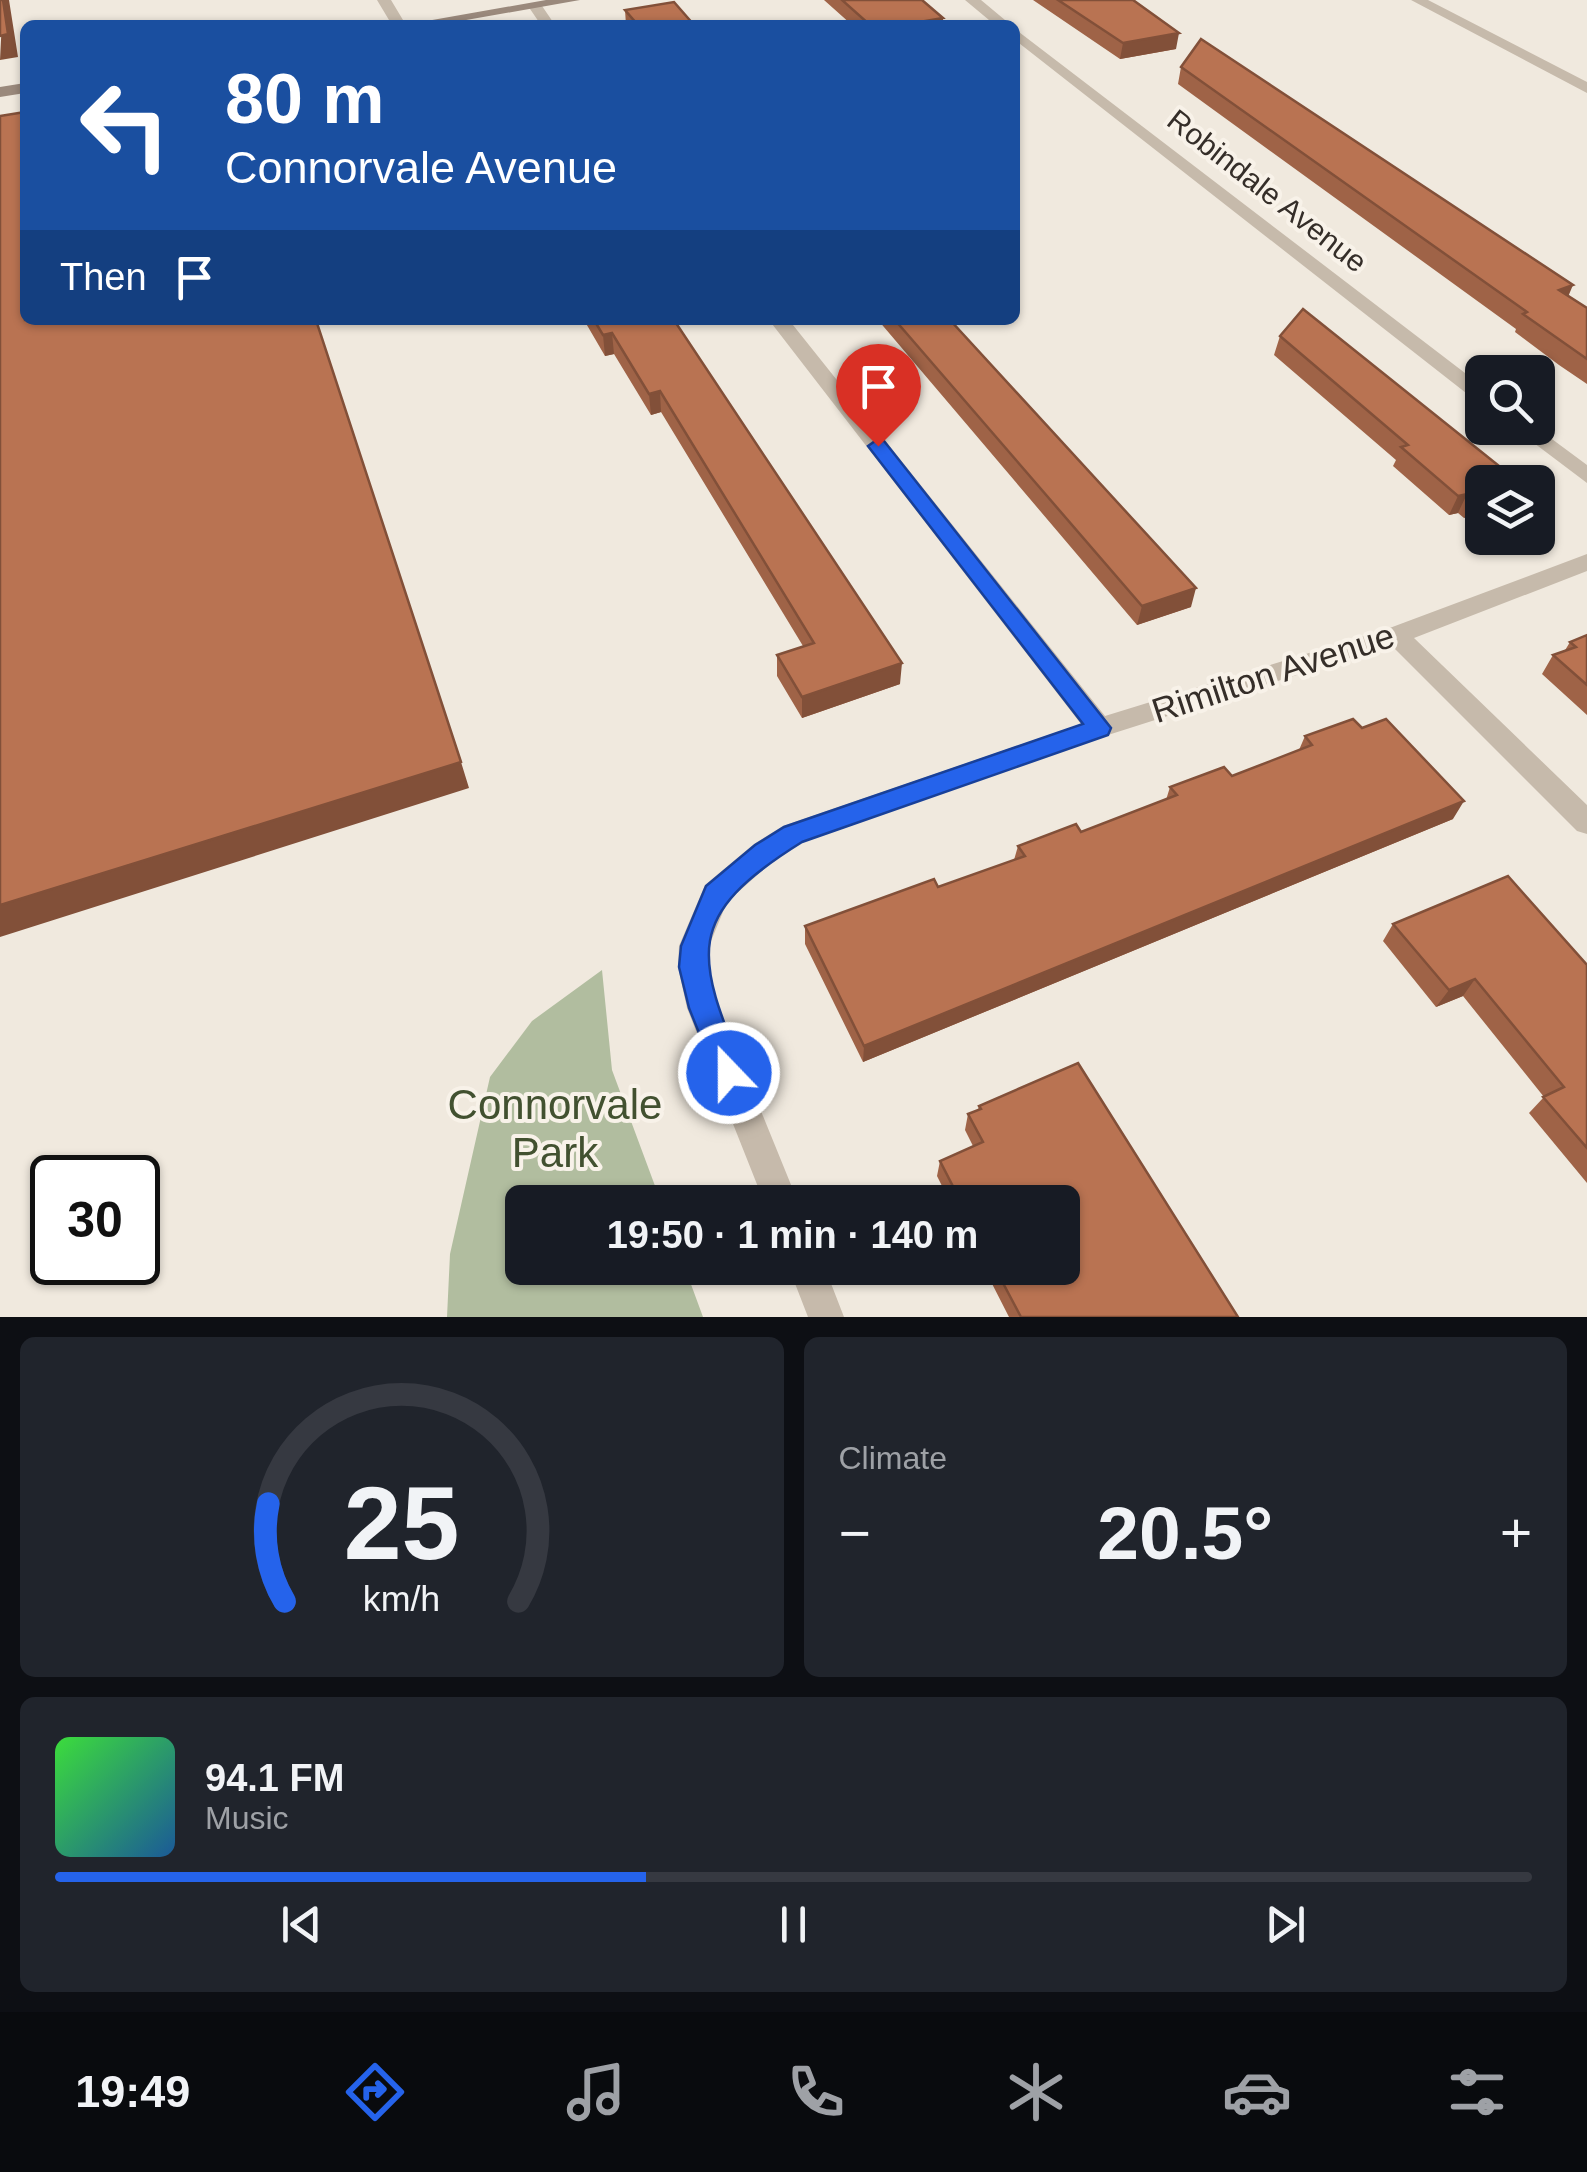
<!DOCTYPE html>
<meta charset="utf-8">
<style>
:root{--surface:#171b24;--page:#20242c;--text:#f1f3f6;--muted:#9ea1a6;--line:#363941;--accent:#2563eb}
body{margin:0;font-family:Arial,sans-serif;background:var(--page);color:var(--text);height:100vh;display:flex;flex-direction:column;font-size:38px;white-space:nowrap}
*{box-sizing:border-box;margin:0}
p{font-size:32px;color:var(--muted)}
.icon{flex:none;width:55px;height:55px;fill:none;stroke:currentColor;stroke-width:2;stroke-linecap:round;stroke-linejoin:round}
.map{position:relative;height:1317px;overflow:hidden}
.details{display:flex;flex-direction:column;gap:20px;padding:20px;background:#0d0f14;flex:1}
.details>*{flex:none}
.hud{position:absolute;left:20px;top:20px;width:1000px;height:305px;border-radius:15px;box-shadow:0 2px 8px #0004;background:#1a4fa0;color:#fff;overflow:hidden}
.buttons{position:absolute;left:1465px;top:355px;display:grid;gap:20px}
.buttons a{display:grid;place-items:center;width:90px;height:90px;border-radius:15px;background:var(--surface);box-shadow:0 2px 8px #0004;font-size:50px}
.speed{position:absolute;left:30px;top:1155px;display:flex;gap:20px;font-size:50px;font-weight:700;text-align:center}
.speed>*{display:grid;place-content:center;width:130px;height:130px;border-radius:50%;background:var(--surface);box-shadow:0 2px 8px #0004;line-height:1}
.speed .limit{border:5px solid #111;border-radius:15px;background:#fff;color:#111}
.pin{position:absolute;display:grid;place-items:center;width:85px;height:85px;color:#fff;margin:-102px -42px;border-radius:50% 50% 50% 0;rotate:-45deg;box-shadow:0 0 10px #0007}
.pin .icon{rotate:45deg}
.me{position:absolute;width:110px;margin:-55px;rotate:338deg;stroke-linejoin:round;filter:drop-shadow(0 0 8px #0008)}
.turn{display:flex;align-items:center;gap:35px;height:210px;padding:0 40px;font-size:45px}
.turn .icon{width:130px;height:130px;stroke-width:2.5}
.turn b{display:block;font-size:70px;line-height:85px}
.then{display:flex;align-items:center;height:95px;padding:0 40px;background:#0003;gap:20px;font-size:38px}
.big{font-size:75px;font-weight:600;line-height:1.1}
.details .card{flex:1;display:flex;flex-direction:column;justify-content:center;gap:15px;min-width:0;padding:0 35px;border-radius:15px;background:var(--page)}
.details .dial{align-items:center;gap:0}
.dial svg{height:260px;overflow:visible;fill:none;stroke:var(--line);stroke-width:7;stroke-linecap:round;text-anchor:middle}
.dial text{fill:var(--text);stroke:none}
.song{display:flex;align-items:center;gap:30px}
.cover{width:120px;height:120px;border-radius:15px;background:linear-gradient(135deg,hsl(120 70% 55%),hsl(210 70% 35%))}
.played{height:10px;border-radius:5px;background:linear-gradient(90deg,var(--accent) 40%,var(--line) 40%)}
.keys{display:flex;justify-content:space-around;direction:ltr}
.heat{display:flex;justify-content:space-between;align-items:center;font-size:55px;direction:ltr}
.details .tiles{flex:1;display:grid;gap:20px;grid-template-columns:1fr 1fr}
.card:last-child{grid-column:span 2}
.trip{position:absolute;left:505px;top:1185px;width:575px;height:100px;border-radius:15px;background:var(--surface);box-shadow:0 2px 8px #0004;font-weight:600;line-height:100px;text-align:center}
.tab-bar{display:flex;height:160px;justify-content:space-around;align-items:center;background:#090b0e;color:var(--muted)}
.tab-bar .icon{width:70px;height:70px}
.tab-bar .active{color:var(--accent)}
.tab-bar b{font-size:45px;color:var(--text)}
.map>svg:first-child{display:block}
</style>
<div class="map">
<svg width="1587" height="1317" viewBox="0 0 1587 1317">
<rect width="100%" height="100%" fill="#f0e9de"/>
<!-- green -->
<path fill="#b1bd9f" d="M602,970L612,1070L661,1202H522V1268H685L703,1317H447L450,1254L490,1077L532,1021Z"/>
<g fill="none" stroke-linecap="round" stroke-linejoin="round">
<!-- minor -->
<path fill="#c6baab" fill-rule="evenodd" d="M377,0H391L406,25H392Z
M965,0H981L1011,25H995Z
M1411,0H1428L1587,82V93Z
M530,3H540L555,25H541L528,6Z
M1015,29L1482,386V402L1475,400L1015,40Z
M769,320H789L1105,716L1387,629L1587,554V571L1414,638L1587,805V834L1577,831L1391,645L1108,735L803,842L774,860L727,902L709,946L708,967L719,1008L798,1202H764L687,1008L678,967L679,946L705,885L754,844L783,826L1081,724Z
M1514,428H1537L1587,465V483Z
M789,1268H825L844,1317H808Z"/>
<!-- secondary -->
<path fill="#9a897c" fill-rule="evenodd" d="M546,0H580L438,25H404Z
M25,83V93L0,97V87Z"/>
</g>
<!-- wall -->
<path fill="#9f6347" d="M824,0H922L943,25H852Z
M1033,0H1133L1176,49L1120,59Z
M625,10L694,25H626Z
M1181,67L1587,308V384L1559,365L1515,332L1516,329L1178,84Z
M584,320H674L900,684L802,718L777,676V655L803,646L661,412L651,415L614,354L605,356Z
M878,320H951L1191,607L1137,625Z
M1280,336L1519,482L1464,518L1458,513L1449,515L1393,466L1396,460L1274,355Z
M1587,635V715L1542,674L1553,655L1564,652L1570,642Z
M1305,736L1453,819L863,1062L805,944V926L938,887L1014,860L1018,846L1081,832L1166,800L1170,787L1232,776L1299,750Z
M1393,924L1587,965V1183L1529,1113L1544,1097L1463,996L1436,1007L1383,941Z
M979,1106L1238,1317H1009L984,1268H1062V1202H950L937,1176L940,1161L973,1146L965,1130L968,1114L978,1110Z"/>
<!-- shaded-wall -->
<path fill="#825039" d="M3,0H9L18,57L0,60Z
M943,18V25H902Z
M1179,33L1176,49L1120,59L1123,43Z
M1573,285L1565,304L1559,290Z
M612,333L614,354L605,356L603,335Z
M660,391L661,412L651,415L649,394Z
M1467,494L1458,513L1449,515L1458,496Z
M1482,496V512L1464,518L1473,499Z
M1196,588L1191,607L1137,625L1142,606Z
M902,663L900,684L802,718V697Z
M461,762L469,788L0,937V905Z
M1464,801L1453,819L863,1062L864,1046Z
M1475,979L1463,996L1436,1007L1449,990Z"/>
<!-- building -->
<path fill="#b97352" stroke="#825039" stroke-width="2.5" d="M0,0H3L8,34L0,36Z
M842,0H922L943,18L902,25H870Z
M1058,0H1133L1179,33L1123,43Z
M674,2L694,25H638L625,10Z
M1201,39L1573,285L1559,290L1587,308V359L1523,314L1527,312L1181,67Z
M25,112V320H316L461,762L0,905V116Z
M1303,309L1519,482H1482V496L1473,499L1467,494L1458,496L1401,447L1408,445L1280,336Z
M594,320H674L902,663L802,697L777,655L814,643L660,391L649,394L612,333L603,335Z
M895,320H950L1196,588L1142,606Z
M1587,635V685L1553,655L1576,647L1570,642Z
M1353,719L1362,728L1386,719L1464,801L864,1046L805,926L934,879L938,887L1025,856L1018,846L1076,824L1081,832L1177,795L1170,787L1224,767L1232,776L1312,745L1305,736Z
M1508,876L1587,965V1148L1543,1097L1564,1087L1475,979L1449,990L1393,924Z
M1078,1063L1238,1317H1021L995,1268H1062V1202H961L940,1161L983,1142L968,1114L981,1109L979,1106Z"/>
<!-- route -->
<path fill="#2563eb" stroke="#184099" stroke-width="2.5" d="M878,439L884,441L1111,728L1108,735L802,842C683,916 695,954 744,1073L740,1083L729,1087L719,1083L689,1008L679,967L681,946L706,886L755,845L784,827L1083,724L871,450L868,446Z"/>
<g text-anchor="middle" stroke-width="8" stroke-linejoin="round" paint-order="stroke">
<!-- far-street labels -->
<g font-size="30" fill="#352e29" stroke="#f8f2e9">
<text transform="translate(1267 191) rotate(38)" y="10">Robindale Avenue</text>
</g>
<!-- street labels -->
<g font-size="35" fill="#352e29" stroke="#f8f2e9">
<text transform="translate(1273 673) rotate(-18)" y="12">Rimilton Avenue</text>
</g>
<!-- near-park labels -->
<g font-size="42" fill="#425130" stroke="#f8f2e9">
<text x="555" y="1119">Connorvale<tspan x="555" dy="48">Park</tspan></text>
</g>
</g>
</svg>
<div class="buttons">
<a><svg class="icon" aria-label="search" viewBox="0 0 24 24"><circle cx="10" cy="10" r="6"/><path d="M15 15l6 6"/></svg></a>
<a><svg class="icon" aria-label="layers" viewBox="0 0 24 24"><path d="M12 4l9 5-9 5-9-5zM3 14l9 5 9-5"/></svg></a>
</div>
<div class="speed"><div class="limit">30</div></div>
<div class="pin" style="left:878px;top:446px;background:#d93025"><svg class="icon" aria-label="arrive" viewBox="0 0 24 24"><path d="M6 21V4h12l-3 4 3 4H6"/></svg></div>
<svg class="me" style="left:729px;top:1073px" viewBox="-20 -20 40 40"><circle r="17" fill="#2563eb" stroke="#fff" stroke-width="3"/><path d="M0-11L8 9 0 5-8 9z" fill="#fff"/></svg>
<div class="trip">19:50 · 1 min · 140 m</div>
<div class="hud">
<div class="turn"><svg class="icon" aria-label="left" viewBox="0 0 24 24"><path d="M17 20v-9H6M10 6l-5 5 5 5"/></svg><div><b>80 m</b>Connorvale Avenue</div></div>
<div class="then">Then<svg class="icon" aria-label="arrive" viewBox="0 0 24 24"><path d="M6 21V4h12l-3 4 3 4H6"/></svg></div>
</div>
</div>
<section class="details">
<div class="tiles">
<div class="card dial"><svg viewBox="0 0 100 80">
<path d="M14 69A42 42 0 1 1 86 69"/>
<path d="M14 69A42 42 0 0 1 9 39" stroke="#2563eb"/>
<text x="50" y="56" font-size="32" font-weight="700">25</text>
<text x="50" y="72" font-size="11">km/h</text>
</svg></div>
<div class="card"><p>Climate</p>
<div class="heat"><a>−</a><b class="big">20.5°</b><a>+</a></div>
</div>
<div class="card">
<div class="song"><i class="cover"></i><div><b>94.1 FM</b><p>Music</p></div></div>
<div class="played"></div>
<div class="keys"><svg class="icon" aria-label="previous" viewBox="0 0 24 24"><path d="M18 5L8 12l10 7zM5 5v14"/></svg><svg class="icon" aria-label="pause" viewBox="0 0 24 24"><path d="M8 5v14M16 5v14"/></svg><svg class="icon" aria-label="next" viewBox="0 0 24 24"><path d="M6 5l10 7-10 7zM19 5v14"/></svg></div>
</div>
</div>
</section>
<nav class="tab-bar">
<b>19:49</b>
<svg class="icon active" aria-label="directions" viewBox="0 0 24 24"><path d="M12 3l9 9-9 9-9-9zM9 14v-3h6M13 9l2 2-2 2"/></svg>
<svg class="icon" aria-label="music" viewBox="0 0 24 24"><path d="M9 18V5l10-2v13"/><circle cx="6" cy="18" r="3"/><circle cx="16" cy="16" r="3"/></svg>
<svg class="icon" aria-label="phone" viewBox="0 0 24 24"><path d="M5 4h4l2 5-3 2q2 4 5 5l2-3 5 2v4C11 20 4 13 5 4z"/></svg>
<svg class="icon" aria-label="climate" viewBox="0 0 24 24"><path d="M12 3v18M4 7l16 10M4 17L20 7"/></svg>
<svg class="icon" aria-label="car" viewBox="0 0 24 24"><path d="M5 17H2v-5l4-1 3-4h7l3 4 3 1v5h-3M9 17h6M6 11h13"/><circle cx="7" cy="17" r="2"/><circle cx="17" cy="17" r="2"/></svg>
<svg class="icon" aria-label="filters" viewBox="0 0 24 24"><path d="M4 7h16M4 17h16"/><circle cx="9" cy="7" r="2"/><circle cx="15" cy="17" r="2"/></svg>
</nav>
